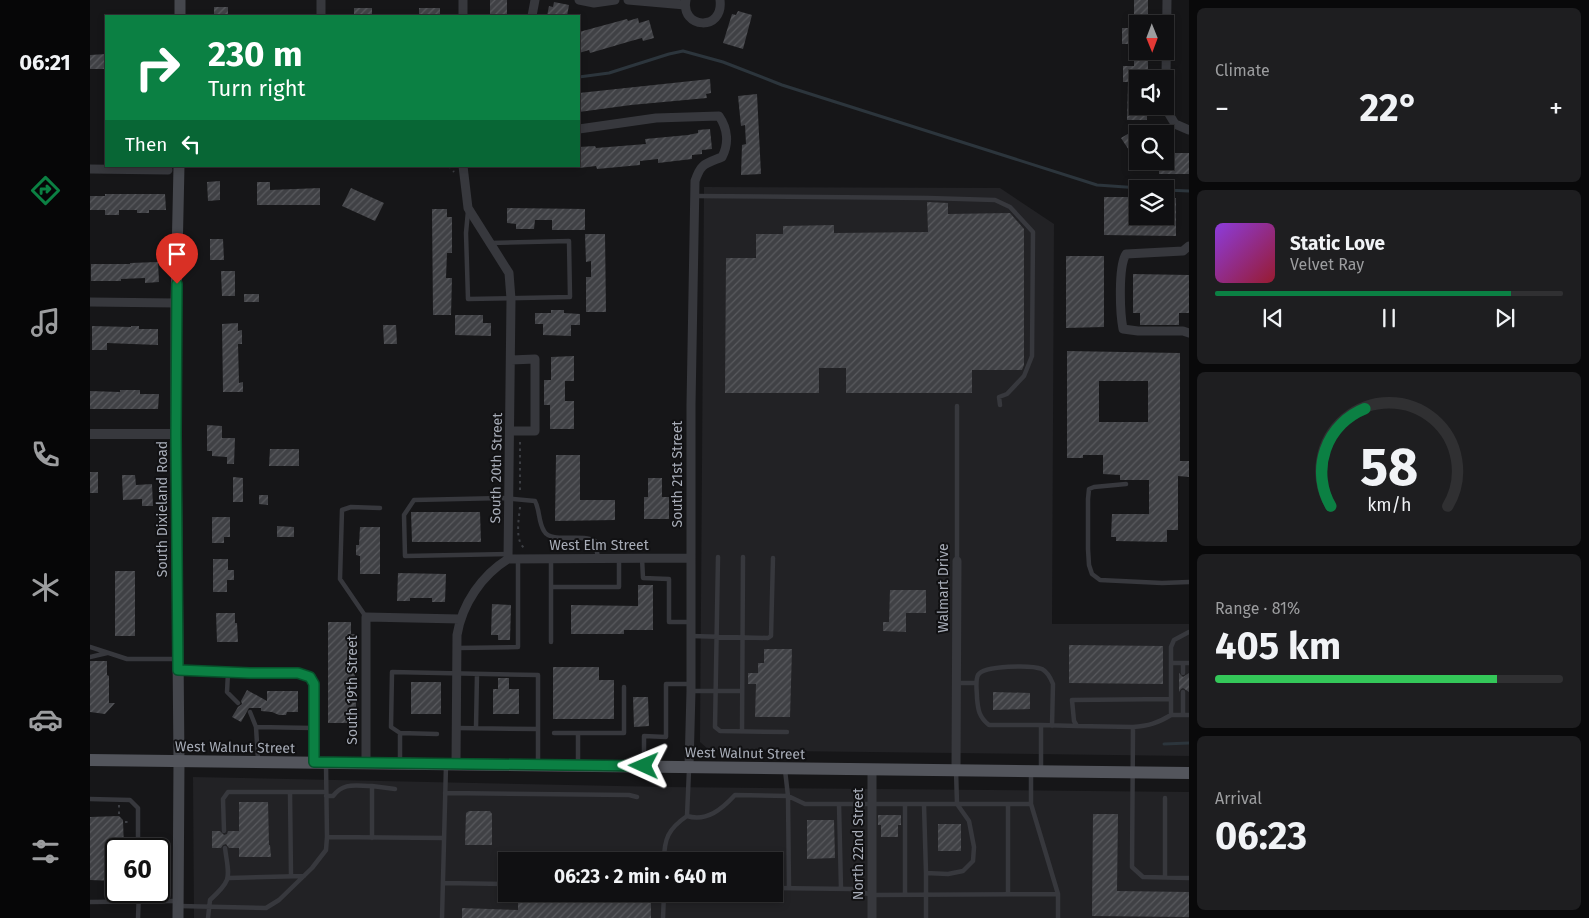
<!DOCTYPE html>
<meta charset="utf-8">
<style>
:root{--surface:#101012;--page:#1e1e20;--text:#f1f3f6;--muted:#9c9d9f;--line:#303032;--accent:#0b8043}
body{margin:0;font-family:"Fira Sans",sans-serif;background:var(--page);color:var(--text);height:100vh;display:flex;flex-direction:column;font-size:19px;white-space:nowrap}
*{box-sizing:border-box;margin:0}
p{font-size:16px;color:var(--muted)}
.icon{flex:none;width:28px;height:28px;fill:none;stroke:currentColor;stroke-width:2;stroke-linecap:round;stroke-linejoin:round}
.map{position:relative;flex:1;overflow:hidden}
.panel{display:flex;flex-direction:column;gap:8px;padding:8px;background:#09090a;width:400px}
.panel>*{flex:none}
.banner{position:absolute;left:15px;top:15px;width:475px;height:152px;border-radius:0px;box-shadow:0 2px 8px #0003,0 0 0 1px var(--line);background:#0b8043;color:#fff;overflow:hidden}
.needle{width:32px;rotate:179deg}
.tools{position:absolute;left:1039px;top:15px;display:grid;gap:10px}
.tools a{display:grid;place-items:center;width:45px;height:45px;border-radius:0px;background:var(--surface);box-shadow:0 2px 8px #0003,0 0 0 1px var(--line);font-size:25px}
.speed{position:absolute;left:15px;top:838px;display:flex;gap:10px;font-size:25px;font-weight:700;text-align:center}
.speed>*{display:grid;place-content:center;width:65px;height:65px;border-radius:50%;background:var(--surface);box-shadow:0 2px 8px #0003,0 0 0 1px var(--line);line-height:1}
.speed .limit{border:2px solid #111;border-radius:8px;background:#fff;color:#111}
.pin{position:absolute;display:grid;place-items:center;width:42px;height:42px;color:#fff;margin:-51px -21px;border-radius:50% 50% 50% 0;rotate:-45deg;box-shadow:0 0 5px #0007}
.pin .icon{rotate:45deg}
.me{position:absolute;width:55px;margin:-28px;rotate:271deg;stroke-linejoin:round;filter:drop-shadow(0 0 4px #0008)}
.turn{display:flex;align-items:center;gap:18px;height:105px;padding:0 20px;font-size:22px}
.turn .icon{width:65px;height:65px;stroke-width:2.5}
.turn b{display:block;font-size:35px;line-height:42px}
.then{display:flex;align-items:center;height:48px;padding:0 20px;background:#0003;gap:10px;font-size:19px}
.big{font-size:38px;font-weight:700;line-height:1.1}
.panel .card{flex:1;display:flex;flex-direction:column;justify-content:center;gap:8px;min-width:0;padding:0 18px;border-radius:8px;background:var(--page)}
.panel .dial{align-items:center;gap:0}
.dial svg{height:130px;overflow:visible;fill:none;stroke:var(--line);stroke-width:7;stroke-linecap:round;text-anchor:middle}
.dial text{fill:var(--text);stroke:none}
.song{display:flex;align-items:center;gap:15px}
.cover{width:60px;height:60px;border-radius:8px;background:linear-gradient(135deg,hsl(270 70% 55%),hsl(350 70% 35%))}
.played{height:5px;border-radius:2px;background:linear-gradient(90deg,var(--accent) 85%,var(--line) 85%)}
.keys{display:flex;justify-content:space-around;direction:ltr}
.heat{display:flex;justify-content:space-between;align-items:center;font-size:28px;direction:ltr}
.charge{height:8px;border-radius:4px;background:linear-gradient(90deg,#34c759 81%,var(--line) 0)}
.trip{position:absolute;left:408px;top:852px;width:285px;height:50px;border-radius:0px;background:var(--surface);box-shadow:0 2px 8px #0003,0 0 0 1px var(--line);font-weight:700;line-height:50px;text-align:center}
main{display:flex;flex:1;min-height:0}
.dock{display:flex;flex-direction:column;width:90px;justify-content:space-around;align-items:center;background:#060607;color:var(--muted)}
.dock .icon{width:35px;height:35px}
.dock .on{color:var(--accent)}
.dock b{font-size:22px;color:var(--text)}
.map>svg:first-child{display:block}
</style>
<main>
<nav class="dock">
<b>06:21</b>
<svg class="icon on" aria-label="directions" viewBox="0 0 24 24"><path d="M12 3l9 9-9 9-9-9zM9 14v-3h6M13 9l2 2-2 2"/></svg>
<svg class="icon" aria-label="music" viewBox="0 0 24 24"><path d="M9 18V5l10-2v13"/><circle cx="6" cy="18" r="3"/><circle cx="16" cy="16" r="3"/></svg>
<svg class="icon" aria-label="phone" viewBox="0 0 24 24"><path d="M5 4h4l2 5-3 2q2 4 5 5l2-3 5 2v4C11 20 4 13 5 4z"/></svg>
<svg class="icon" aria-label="climate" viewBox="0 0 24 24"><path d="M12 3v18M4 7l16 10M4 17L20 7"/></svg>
<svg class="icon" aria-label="car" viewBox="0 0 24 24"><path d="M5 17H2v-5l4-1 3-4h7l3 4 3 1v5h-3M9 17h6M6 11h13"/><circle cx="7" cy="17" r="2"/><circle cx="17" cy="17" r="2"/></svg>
<svg class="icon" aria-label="filters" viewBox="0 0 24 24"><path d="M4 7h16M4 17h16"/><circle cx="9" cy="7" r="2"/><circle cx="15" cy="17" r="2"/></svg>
</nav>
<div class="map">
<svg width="1099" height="918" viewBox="0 0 1099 918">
<defs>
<pattern id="building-hatch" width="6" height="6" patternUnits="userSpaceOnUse" patternTransform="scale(1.25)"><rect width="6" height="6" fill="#404145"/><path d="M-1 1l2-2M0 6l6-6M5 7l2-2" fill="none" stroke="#595a5e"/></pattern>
</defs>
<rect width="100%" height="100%" fill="#161618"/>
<!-- built -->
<path fill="#222225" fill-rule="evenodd" d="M614,187L910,188L964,224L962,624H1099V756L619,750L610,742Z
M103,777L577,787L1099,792V918H104ZM416,861H684V894H416Z"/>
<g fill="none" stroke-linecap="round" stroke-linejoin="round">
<!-- stream -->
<path stroke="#2c353c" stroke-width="3" d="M489,77L519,73L579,54L593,51L633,62L692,85L1007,185L1064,189
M1075,190L1099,191
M1074,744L1099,743"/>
</g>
<!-- building -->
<path fill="url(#building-hatch)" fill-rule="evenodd" d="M400,0H417V16H400Z
M1044,0H1058V24H1044Z
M464,2L479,5L477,16H457L459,6L463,7Z
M124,7H138V16H124Z
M264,8H282V16H264Z
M329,8H350V16H329Z
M648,11L662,15L653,49L633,43L642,14L646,15Z
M548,18L549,23L559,20L564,38L553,41L552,38L541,41L500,53L499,50L489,53V32L537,19L538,21Z
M1032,28H1048V44H1032Z
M1044,53H1058V79H1048V106H1057V120H1037L1038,82H1033V66H1044Z
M16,54V69H0V55Z
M620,79L621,93L616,94L617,98L541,105L489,112V93Z
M667,94L671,174L651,175L652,145L656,144L655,125L651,126L648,96Z
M1048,128V164L1031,138Z
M620,129L622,149L612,150V154L602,155V159L568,163V159L550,161V165L507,169L506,166L489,168V147L505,146L506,148L556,144L555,139L598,135L608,133V130Z
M1075,153H1099V174H1069V161H1075Z
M130,181V200L118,201L117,182Z
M167,182H180V190L230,188V205H167Z
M261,188L294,203L285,221L252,206Z
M15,194H75L76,210H59V213H47V210H29V215H15V210H0V196H15Z
M1014,197H1043V216H1075V198H1086V236L1014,235Z
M837,202L858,203V214L920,213L934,229V365L932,370H882V393H756V368H729V393H635L636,258H666V234H693V226L744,225V233L838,232Z
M417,208L495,209V230H462V220H445L444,229H426V224L417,223Z
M342,209H357V217H362V253H357L356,278H362L361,315H343Z
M495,234H515L516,312H496V277H501V261L496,262Z
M120,239H133L134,260H120Z
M976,256H1014V327L976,328Z
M68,262L69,282L55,283V278L31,279V281H1V264H40V263Z
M131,271H145V296H132Z
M1043,274L1099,275V313H1089V325H1050V313H1043Z
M154,294H169V302H154Z
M461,310H474V313L490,314V325H481V336L453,335V324H445V313H461Z
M365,315H393V323H401V336L365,335Z
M148,323V331L152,330V344H148L149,383L153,382V392H133L132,324Z
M293,325H306L307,344H294Z
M2,326L41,327V326H49V329H68V345L17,343V350H2Z
M977,351L1090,353V461H1099V477L1088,476V530H1077V542L1026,541V537H1021L1022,514H1059V480H1030V475L1013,474V455H993V458H977ZM1009,381H1058V422H1009Z
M484,356V381H475V401H484V429H460V405H454V380H461V357Z
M30,390H50V394H69L68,409H0V391L30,392Z
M117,425L132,426V438H145L144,464H137V457L122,456V451H117Z
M180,449H209V466H179Z
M466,455H490V500H525V520L465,521Z
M0,472H8V493H0Z
M32,475H45L46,485L62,484L63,506H52V499L33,500Z
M143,477L153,478V502H143Z
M558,478H572V497H579V519H554V497H558Z
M169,495H178V505L169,504Z
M321,512H390L391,542H322Z
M122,517H140V537H134V543H122Z
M187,526L204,527V537H187Z
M270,527H290V574H270V556L266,555V545H269Z
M123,559H138V570H144V580H137V592H123Z
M25,571H45V636H25Z
M308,573L356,574L355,602H342V598H320V601H307Z
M548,585H563V630H534V634H481V605L548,606Z
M800,590H836V613H816V632L793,631V622H799Z
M402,604L421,605L420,640H408V635H401Z
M126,613H145V623H147L148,642H127Z
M238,622H261V634H266V644H261V667H265V677L261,678V701H266V711H261V723H238Z
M979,645L1073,646V684L979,683Z
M674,649H702L700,717H665L666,684H658V673H668V663H674Z
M0,661H17V675L19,676V703H25L15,714L0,712Z
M463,667H509V680H524V719H463Z
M1089,673L1093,677L1099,673V692L1093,688L1091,689L1089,692Z
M408,678H419V689H429V714H403V689H408Z
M321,682H351V714H321Z
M157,690L177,701V691H208V712H197L196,715H189L182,712L171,711V708H159L151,722L142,717L148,707L152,704L151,701Z
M903,692L940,693V709L903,710Z
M543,697H558L559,726L544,727Z
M149,802H178L179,845H180L181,857H149V848H139L136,844L133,845L131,848H122V831H130L134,835L137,834L138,831H149Z
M379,811H400L402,814V845H375L376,813Z
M1003,814H1028L1027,891L1099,892V917L1002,916Z
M788,815H811V825H808V837H791V825H788Z
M29,816L33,820L34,849H26V881L0,880V817Z
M717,820H744L745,858L717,859Z
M848,824H871V851H848Z
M428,896L462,898L561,897V918H372V908L428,910Z"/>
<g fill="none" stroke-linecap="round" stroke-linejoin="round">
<!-- path -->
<path stroke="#3d3f44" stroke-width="2" stroke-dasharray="2.5 4" stroke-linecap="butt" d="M359,166L364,172
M430,442V492
M430,507C429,518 424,543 436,549
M29,814V805
M35,822H41"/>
<!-- service -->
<path stroke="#37383d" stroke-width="4.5" d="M605,196L838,198L905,200L920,207L943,232L942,356L934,376L917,394L909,397L910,405
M378,211L376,233L378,299L480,297L479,241L400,243
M1036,484L1004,487L999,489L998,499V549L999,565L1002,574L1010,580L1072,583L1099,582
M419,554L315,556L314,515L324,500L413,498L445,501C450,510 448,521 454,531C461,544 492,533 505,541L508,558
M628,557L625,727L630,731L697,732
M552,558L553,578L579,579V622H600
M461,559V642
M867,561V406
M461,587H529V559
M276,617L250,579L252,510L261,507L290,508
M1099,632L1084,640L1081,647V715C1068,723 1058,726 1043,727L1042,867L1053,877L1099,878
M601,636L678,638L681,636L683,558
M0,647L37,659H86
M367,648L428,647V559
M0,657L17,653
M1081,663H1099
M90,670L138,673
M1093,673V663
M867,683H886
M601,691H652
M148,703L137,692L138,673H208L220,677L223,684L224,761
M160,712L166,727L168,760
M1081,715H1099
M1093,715V692
M951,725H899C889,717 888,710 887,698C887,691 885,681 888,675C894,665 942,665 952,669C958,672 961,679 963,684L962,726
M166,727L223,728
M1043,727L987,726L984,721L982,700L1081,699
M367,728L448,729
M386,728L387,674
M652,731L653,557
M310,733L347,734
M464,733H534V687
M310,762V733L301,727L302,672L448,675V764
M488,764V733
M554,765V736L576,737V684H601
M695,770L698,796L699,888
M951,770V725L987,726
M941,773V804L968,894V918
M282,786L305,789
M200,792L201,876
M355,793L539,795L547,797
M236,796H243C254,782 265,786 282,786V838
M1075,798V877
M0,799L40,800L48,808V849
M749,804L751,889
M815,805V895
M834,805L836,873V918
M597,816C617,822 632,809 645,795L698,796L715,804H941
M134,831L133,799L138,792H236
M237,837L354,838
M574,861C574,839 578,829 597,816L599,770
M836,873L858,874L873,871L883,861L884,847L879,821L867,804L866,770
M139,878L214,876
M353,883L416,884
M684,888L761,889L782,895L968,894
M918,893V805
M0,902L86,901
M89,906L176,908L189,900L222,868L236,850L237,837L236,764
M48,918L49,891
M118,918L120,900C143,879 139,878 135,848
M352,918L356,765
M573,918L574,894"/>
<!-- minor -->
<path stroke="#37383d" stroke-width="9" d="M489,0L504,3L525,0
M538,0L595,5
M596,0C590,29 634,32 630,0
M1077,0L1076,76L1079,114L1085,124L1099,130
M231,16V0
M373,16V0
M442,16L445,0
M489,129L566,118L629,116C638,129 639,144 632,157C615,164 611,163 605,181L601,405V691L599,767
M373,166L378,208L419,273L421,299L418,559
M0,169L78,170
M1099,246L1093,251L1036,254C1028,267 1030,313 1033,329L1048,331H1093L1099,333
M0,302L86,303
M420,431H445V359L421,360
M418,559L600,558
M276,763V617L370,619
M366,764L367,635C372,604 392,575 418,559
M866,770L867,561
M782,918V769"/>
<!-- tertiary -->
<path stroke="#37383d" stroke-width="10" d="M0,434H86"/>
<!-- secondary -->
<path stroke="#45474d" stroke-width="11" d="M90,16V0
M88,918L89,761L86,434V303L89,166"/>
<!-- primary -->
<path stroke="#53555c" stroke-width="12" d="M0,760L1099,773"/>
</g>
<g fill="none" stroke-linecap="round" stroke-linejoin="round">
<defs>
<path id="route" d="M87,284L86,434L88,670L160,673H208L220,677L224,684V762L554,766"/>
</defs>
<!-- route casing -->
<use href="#route" stroke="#07532c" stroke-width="12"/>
<!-- route -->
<use href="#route" stroke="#0b8043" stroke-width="9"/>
</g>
<g text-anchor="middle" stroke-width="4" stroke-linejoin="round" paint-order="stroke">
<!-- street labels -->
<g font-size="14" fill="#a8adb8" stroke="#111113">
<text transform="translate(406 468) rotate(-89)" y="5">South 20th Street</text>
<text transform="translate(587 474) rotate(-90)" y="5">South 21st Street</text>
<text transform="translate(72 509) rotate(-90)" y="5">South Dixieland Road</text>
<text x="509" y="550">West Elm Street</text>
<text transform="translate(853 588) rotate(-90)" y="5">Walmart Drive</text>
<text transform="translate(262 690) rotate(-90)" y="5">South 19th Street</text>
<text transform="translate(145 747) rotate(1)" y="5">West Walnut Street</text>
<text transform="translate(655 753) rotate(1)" y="5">West Walnut Street</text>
<text transform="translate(768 844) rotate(-90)" y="5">North 22nd Street</text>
</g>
</g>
</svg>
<div class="tools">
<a><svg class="needle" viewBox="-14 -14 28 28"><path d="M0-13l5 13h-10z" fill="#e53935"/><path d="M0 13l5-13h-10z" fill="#9c9d9f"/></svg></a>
<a><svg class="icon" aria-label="sound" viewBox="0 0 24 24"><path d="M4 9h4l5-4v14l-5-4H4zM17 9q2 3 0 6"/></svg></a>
<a><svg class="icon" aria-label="search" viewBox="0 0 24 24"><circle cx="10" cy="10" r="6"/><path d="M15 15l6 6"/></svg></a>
<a><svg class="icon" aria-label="layers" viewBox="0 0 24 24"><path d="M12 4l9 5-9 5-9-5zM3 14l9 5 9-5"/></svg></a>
</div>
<div class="speed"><div class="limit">60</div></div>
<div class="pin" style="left:87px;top:284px;background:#d93025"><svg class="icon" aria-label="arrive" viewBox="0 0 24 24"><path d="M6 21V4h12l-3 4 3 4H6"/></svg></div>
<svg class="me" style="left:554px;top:766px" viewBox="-20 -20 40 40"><path d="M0-17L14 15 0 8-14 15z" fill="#0b8043" stroke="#fff" stroke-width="4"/></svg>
<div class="trip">06:23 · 2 min · 640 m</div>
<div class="banner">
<div class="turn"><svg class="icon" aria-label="right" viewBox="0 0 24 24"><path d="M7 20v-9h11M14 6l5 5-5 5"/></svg><div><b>230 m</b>Turn right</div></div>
<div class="then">Then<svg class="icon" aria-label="left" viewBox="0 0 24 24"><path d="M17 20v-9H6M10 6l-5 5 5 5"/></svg></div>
</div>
</div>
<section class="panel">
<div class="card"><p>Climate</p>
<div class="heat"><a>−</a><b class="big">22°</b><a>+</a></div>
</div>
<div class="card">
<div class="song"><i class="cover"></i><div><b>Static Love</b><p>Velvet Ray</p></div></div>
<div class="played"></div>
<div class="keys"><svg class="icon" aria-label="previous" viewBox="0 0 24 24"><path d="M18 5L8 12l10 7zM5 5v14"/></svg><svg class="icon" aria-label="pause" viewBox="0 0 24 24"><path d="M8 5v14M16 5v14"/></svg><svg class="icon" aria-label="next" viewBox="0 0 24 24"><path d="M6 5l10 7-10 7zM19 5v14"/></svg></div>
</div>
<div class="card dial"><svg viewBox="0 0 100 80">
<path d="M14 69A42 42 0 1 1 86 69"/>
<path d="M14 69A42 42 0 0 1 35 9" stroke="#0b8043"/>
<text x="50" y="56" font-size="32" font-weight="700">58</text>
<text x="50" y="72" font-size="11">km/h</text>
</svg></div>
<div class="card"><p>Range · 81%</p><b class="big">405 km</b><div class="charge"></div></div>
<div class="card"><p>Arrival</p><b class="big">06:23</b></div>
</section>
</main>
